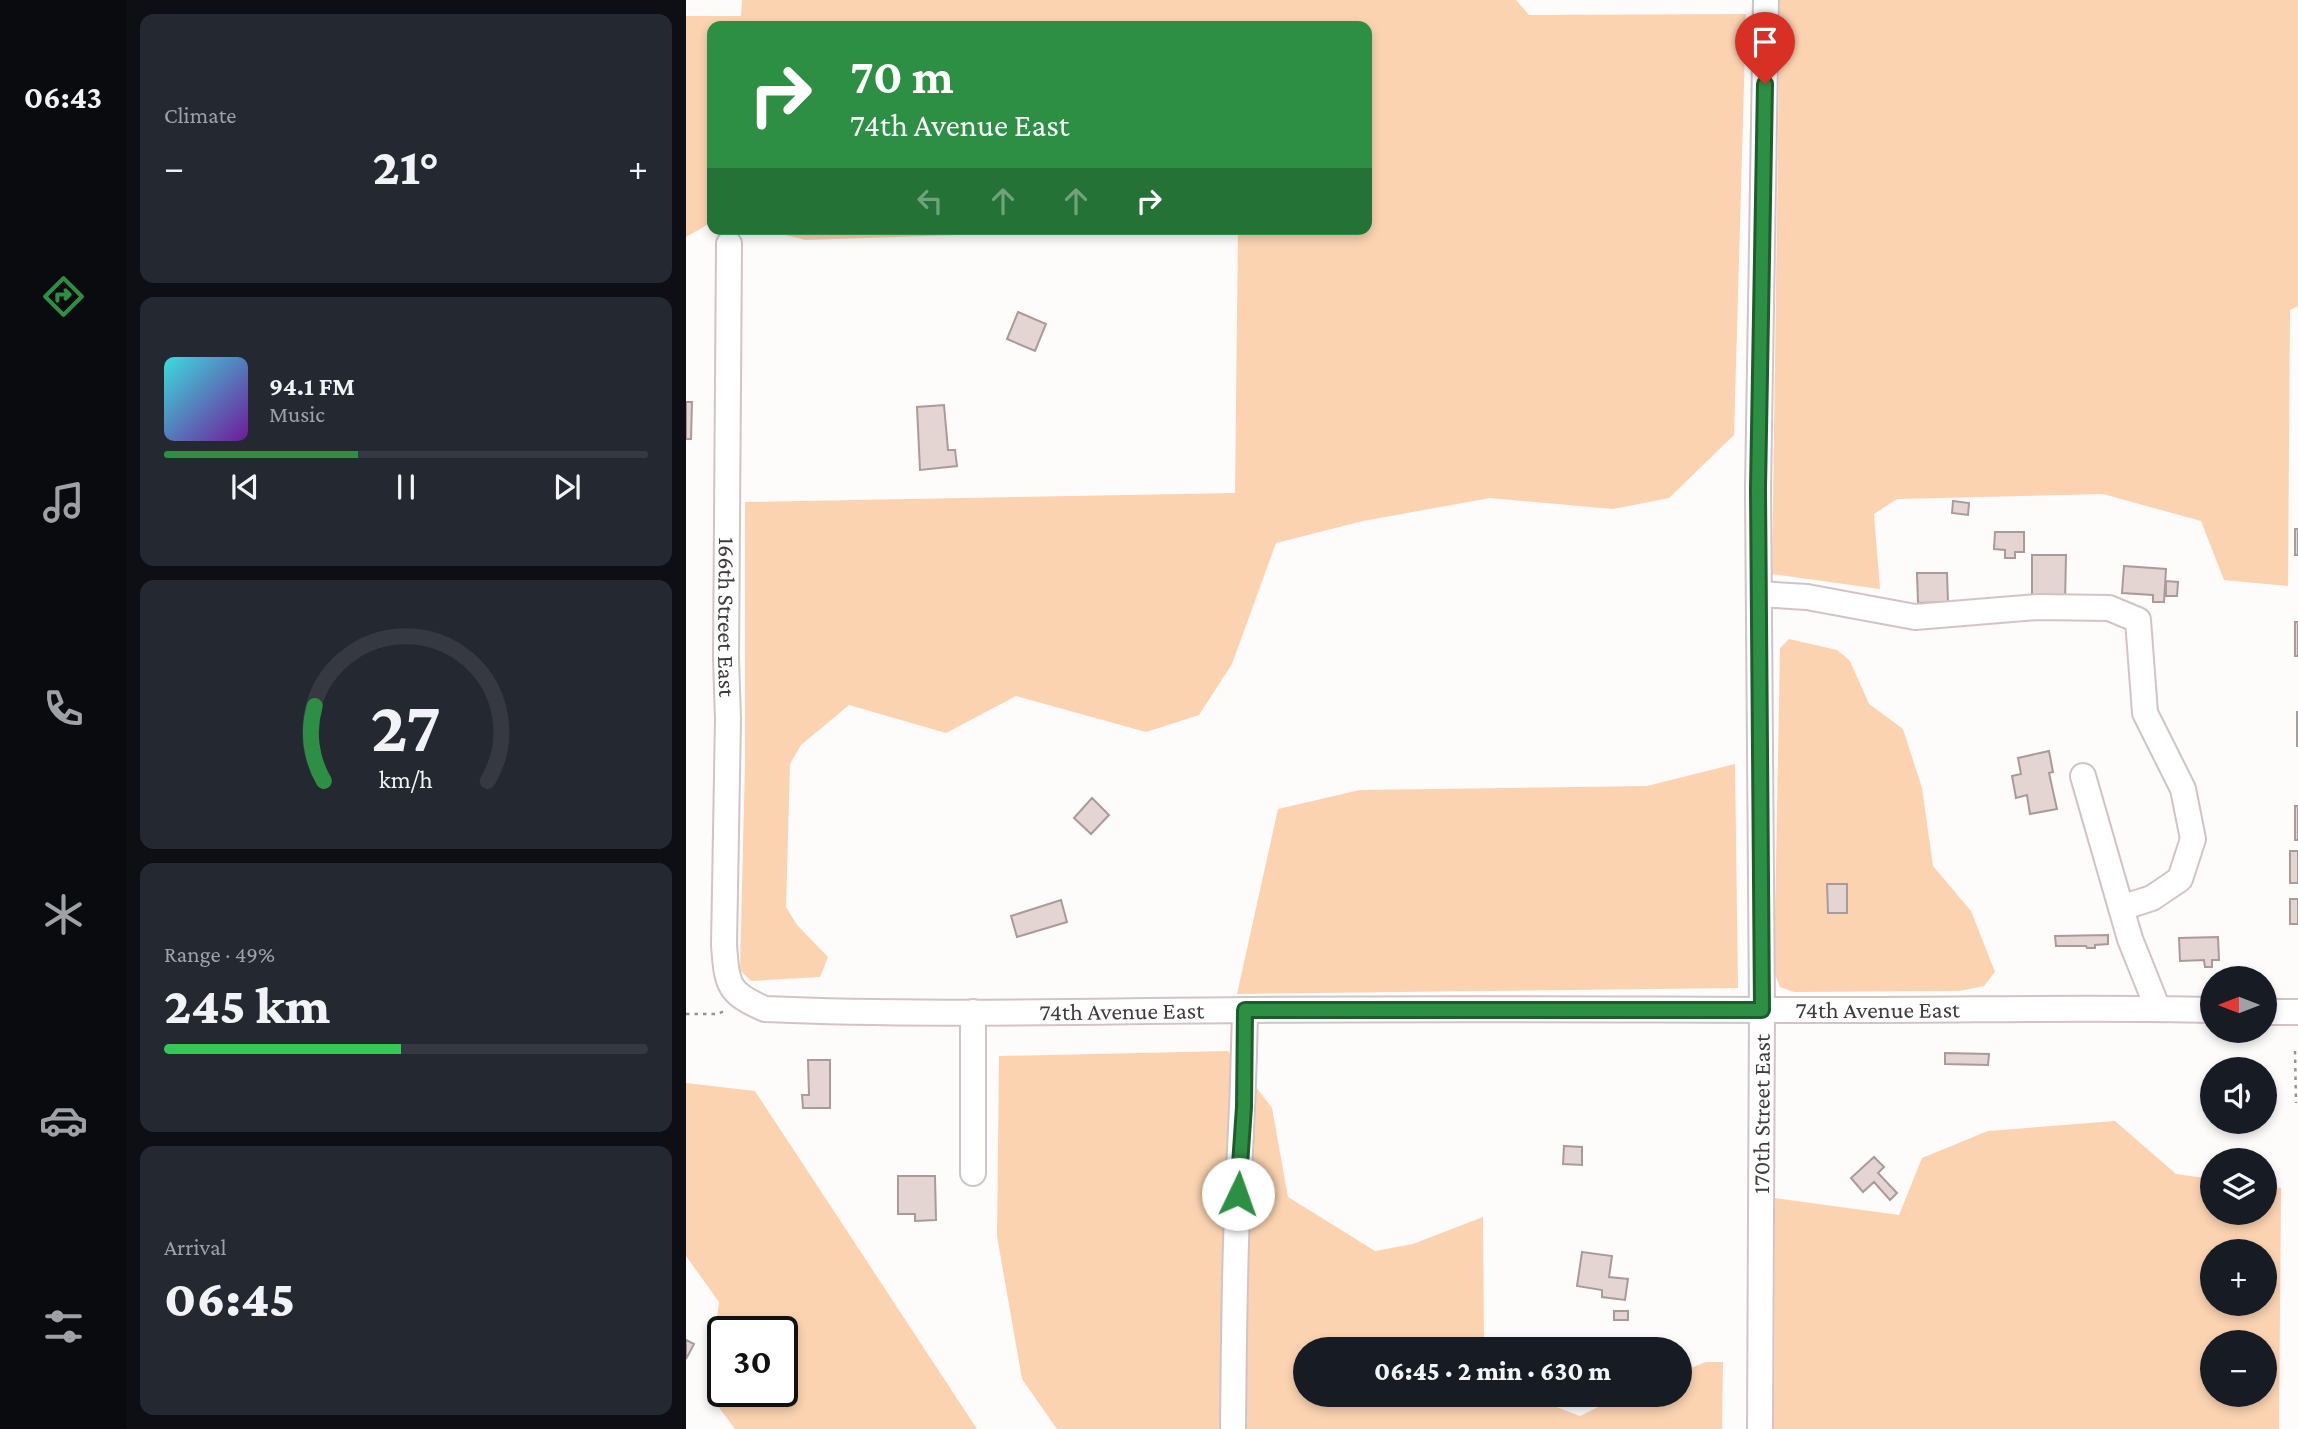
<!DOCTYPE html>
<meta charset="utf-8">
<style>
:root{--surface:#171b24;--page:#242831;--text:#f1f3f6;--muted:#9ea1a6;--line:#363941;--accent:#2d8f43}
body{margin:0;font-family:"Crimson Pro",serif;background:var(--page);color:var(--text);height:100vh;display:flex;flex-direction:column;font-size:26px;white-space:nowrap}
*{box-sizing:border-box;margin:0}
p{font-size:23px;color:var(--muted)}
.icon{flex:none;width:38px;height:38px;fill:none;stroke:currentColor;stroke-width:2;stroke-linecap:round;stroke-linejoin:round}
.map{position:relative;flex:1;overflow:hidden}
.side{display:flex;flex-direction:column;gap:14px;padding:14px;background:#0d0f14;width:560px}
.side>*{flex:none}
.top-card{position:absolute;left:21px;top:21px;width:665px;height:214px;border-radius:14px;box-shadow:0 4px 10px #0003;background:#2d8f43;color:#fff;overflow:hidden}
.needle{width:46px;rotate:270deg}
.fabs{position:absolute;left:1514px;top:966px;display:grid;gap:14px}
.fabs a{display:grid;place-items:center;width:77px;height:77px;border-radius:50%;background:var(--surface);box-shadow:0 4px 10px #0003;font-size:35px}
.speed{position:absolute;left:21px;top:1316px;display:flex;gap:14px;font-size:35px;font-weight:700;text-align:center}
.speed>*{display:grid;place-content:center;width:91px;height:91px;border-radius:50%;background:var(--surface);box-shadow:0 4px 10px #0003;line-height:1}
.speed .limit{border:4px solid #111;border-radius:10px;background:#fff;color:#111}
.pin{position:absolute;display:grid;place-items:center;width:60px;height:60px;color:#fff;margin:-72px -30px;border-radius:50% 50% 50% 0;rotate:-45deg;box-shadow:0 0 7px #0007}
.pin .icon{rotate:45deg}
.me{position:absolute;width:77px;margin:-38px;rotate:3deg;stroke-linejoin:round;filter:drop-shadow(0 0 5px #0008)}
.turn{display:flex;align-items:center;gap:24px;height:147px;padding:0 28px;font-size:32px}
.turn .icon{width:91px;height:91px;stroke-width:2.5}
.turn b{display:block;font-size:49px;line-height:60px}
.lanes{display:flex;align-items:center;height:66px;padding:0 28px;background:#0003;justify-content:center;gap:35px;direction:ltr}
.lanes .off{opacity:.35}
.big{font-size:52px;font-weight:800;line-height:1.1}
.side .widget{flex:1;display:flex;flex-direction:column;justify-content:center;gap:10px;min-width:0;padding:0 24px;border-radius:14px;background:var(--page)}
.side .dial{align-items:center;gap:0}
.dial svg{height:182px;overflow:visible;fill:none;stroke:var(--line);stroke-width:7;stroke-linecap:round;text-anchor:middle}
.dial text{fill:var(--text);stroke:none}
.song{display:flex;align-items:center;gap:21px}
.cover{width:84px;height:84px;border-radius:10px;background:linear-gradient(135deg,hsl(180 70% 55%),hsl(280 70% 35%))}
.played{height:7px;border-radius:4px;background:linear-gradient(90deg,var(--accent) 40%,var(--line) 40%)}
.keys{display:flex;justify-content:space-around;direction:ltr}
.heat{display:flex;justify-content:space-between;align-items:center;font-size:38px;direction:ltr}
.charge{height:10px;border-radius:5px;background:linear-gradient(90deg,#34c759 49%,var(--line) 0)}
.trip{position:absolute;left:607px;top:1337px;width:399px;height:70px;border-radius:35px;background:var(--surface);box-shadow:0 4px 10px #0003;font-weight:800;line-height:70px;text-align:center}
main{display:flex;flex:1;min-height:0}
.menu{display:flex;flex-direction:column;width:126px;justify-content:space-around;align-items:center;background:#090b0e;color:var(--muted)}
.menu .icon{width:49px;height:49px}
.menu .active{color:var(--accent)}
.menu b{font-size:32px;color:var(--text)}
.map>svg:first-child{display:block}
</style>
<main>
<nav class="menu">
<b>06:43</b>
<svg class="icon active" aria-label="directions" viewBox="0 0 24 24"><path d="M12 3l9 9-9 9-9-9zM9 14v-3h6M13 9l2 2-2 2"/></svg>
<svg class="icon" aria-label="music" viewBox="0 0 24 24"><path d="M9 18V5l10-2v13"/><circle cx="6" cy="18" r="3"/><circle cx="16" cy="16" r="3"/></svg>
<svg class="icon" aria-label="phone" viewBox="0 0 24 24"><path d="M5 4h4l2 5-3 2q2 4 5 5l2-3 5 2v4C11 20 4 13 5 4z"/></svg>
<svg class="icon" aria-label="climate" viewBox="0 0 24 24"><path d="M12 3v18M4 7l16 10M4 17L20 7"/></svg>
<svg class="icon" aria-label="car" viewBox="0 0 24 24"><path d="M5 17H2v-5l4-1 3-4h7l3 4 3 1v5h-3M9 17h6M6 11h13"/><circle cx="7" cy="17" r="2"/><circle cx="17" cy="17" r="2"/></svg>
<svg class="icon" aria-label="filters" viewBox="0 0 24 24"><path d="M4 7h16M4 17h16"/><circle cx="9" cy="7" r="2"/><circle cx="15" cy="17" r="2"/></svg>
</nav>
<section class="side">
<div class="widget"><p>Climate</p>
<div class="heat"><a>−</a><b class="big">21°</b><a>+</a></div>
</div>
<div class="widget">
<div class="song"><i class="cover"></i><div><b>94.1 FM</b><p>Music</p></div></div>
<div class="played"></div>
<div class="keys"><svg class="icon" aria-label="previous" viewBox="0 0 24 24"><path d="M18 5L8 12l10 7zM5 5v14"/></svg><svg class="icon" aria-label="pause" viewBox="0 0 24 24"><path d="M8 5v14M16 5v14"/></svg><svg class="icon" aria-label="next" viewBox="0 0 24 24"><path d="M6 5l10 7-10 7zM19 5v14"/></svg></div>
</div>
<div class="widget dial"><svg viewBox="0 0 100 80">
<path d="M14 69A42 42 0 1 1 86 69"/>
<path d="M14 69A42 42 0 0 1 10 36" stroke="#2d8f43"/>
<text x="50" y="56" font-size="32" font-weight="700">27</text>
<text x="50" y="72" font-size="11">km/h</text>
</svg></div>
<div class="widget"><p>Range · 49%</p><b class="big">245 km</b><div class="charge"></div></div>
<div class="widget"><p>Arrival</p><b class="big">06:45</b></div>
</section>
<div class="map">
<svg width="1612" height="1429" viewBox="0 0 1612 1429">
<rect width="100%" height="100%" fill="#fefbfb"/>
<!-- green -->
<path fill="#fbd3b1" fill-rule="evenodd" d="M56,0H830L843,15L1060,14L1048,435L983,498L927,509L804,498L677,521L590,543L546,664L513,715L460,732L330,696L260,733L163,705L115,745L104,764L100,907L111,925L142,957L134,977L65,981L54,970L59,763V502L549,493L552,229H681V26H26V222L0,237V16H55Z
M1094,0H1612V306L1604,310L1602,586L1538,580L1515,521L1417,494L1211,499L1188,514L1194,589L1086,574Z
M77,229H451L119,240Z
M1103,639L1151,650L1164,661L1183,704L1217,729L1236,788L1247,866L1285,911L1309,972L1298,986L1273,991L1108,992L1094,987L1088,972L1094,648Z
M1049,764L1052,988L551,994L592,809L674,790L961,786Z
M542,1051L586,1108L602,1197L689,1251L727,1244L797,1217L798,1349H620V1395H838L894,1416L936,1395H994V1372L1020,1362H1037L1036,1429H371L336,1379L311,1236L313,1056Z
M0,1083L69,1091L291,1429H49L22,1393L33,1302L0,1256ZM37,1332H96V1391H37Z
M1429,1121L1490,1174L1526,1179V1213H1578L1579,1186L1595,1188L1593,1429H1088L1089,1198L1213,1215L1236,1158L1302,1131ZM1578,1251V1304H1526V1251ZM1526,1342H1578V1395H1526Z"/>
<!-- building -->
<path fill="#e4d5d2" stroke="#a99b98" stroke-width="2" d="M332,312L360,324L349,351L321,339Z
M0,402H6L5,439H0Z
M258,405L262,450H269L271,466L234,470L231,407Z
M1267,501L1283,503L1282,515L1266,513Z
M1609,529H1612V555H1609Z
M1309,532H1338V552H1329V558H1319V550L1308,549Z
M1346,555H1380L1379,603H1346Z
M1438,566L1480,569L1478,602H1467V595L1436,593Z
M1231,573H1261L1262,602L1232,603Z
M1480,581L1492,582L1491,596H1480Z
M1609,622H1612V656H1609Z
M1611,712H1612V746H1611Z
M1363,751L1367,772L1363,773L1371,809L1344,814L1341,795L1330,798L1326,776L1335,774L1332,758Z
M406,798L423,815L405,834L388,818Z
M1609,806H1612V840H1609Z
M1604,851H1612V883H1604Z
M1141,884H1161V913H1142Z
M1604,899H1612V924H1604Z
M375,900L381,922L331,937L325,916Z
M1422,935V944L1409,945V948H1401L1400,946H1370L1369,936Z
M1532,937L1533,960H1526V967H1519L1518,960L1494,961L1493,938Z
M1259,1053L1303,1054L1302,1065L1259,1064Z
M122,1060H144V1108H117L116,1095H123Z
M878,1146L896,1147V1165L877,1164Z
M1188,1157L1198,1167L1192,1173L1211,1193L1204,1200L1188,1182L1177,1192L1165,1178Z
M212,1176H249L250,1220L229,1221V1214H212Z
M896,1252L926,1256L923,1277L942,1279L939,1300L916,1297V1290L891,1286Z
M928,1311H942V1320H928Z
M0,1340L8,1344L0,1359Z"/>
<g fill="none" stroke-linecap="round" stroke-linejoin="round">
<defs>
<g id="minor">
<path id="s1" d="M43,244L40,659L42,719L38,945C41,984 41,993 79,1009C241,1016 404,1011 566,1010C767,1008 969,1010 1170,1010C1289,1010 1407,1007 1526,1010"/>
<path d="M1073,594L1121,597L1229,617L1352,607L1423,608L1452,620L1459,713L1497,789L1507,839L1494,879L1466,898L1435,908"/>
<path d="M1397,776L1444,939L1472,1009"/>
<path d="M287,1012V1173"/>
<path d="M1578,1012H1612"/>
<path d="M547,1429C548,1343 548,1257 553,1171C556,1117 558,1064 559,1010"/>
<path id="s2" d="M1074,1429L1076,1010L1072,489L1080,0"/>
</g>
</defs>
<!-- minor casing -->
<use href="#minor" stroke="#d2c3c6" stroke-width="28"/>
<!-- path -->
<path stroke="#979393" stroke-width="2.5" stroke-dasharray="3.5 5" stroke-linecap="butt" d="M0,1014H31L41,1010
M1609,1051L1610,1103"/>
<!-- minor -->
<use href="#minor" stroke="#fff" stroke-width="24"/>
</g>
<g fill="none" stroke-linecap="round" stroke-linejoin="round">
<defs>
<path id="route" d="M552,1194L558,1107L559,1010H1076L1072,489L1079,84"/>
</defs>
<!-- route casing -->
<use href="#route" stroke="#1d5d2c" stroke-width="18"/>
<!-- route -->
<use href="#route" stroke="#2d8f43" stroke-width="12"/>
</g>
<g text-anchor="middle" stroke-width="5" stroke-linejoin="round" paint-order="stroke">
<!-- street labels -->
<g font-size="24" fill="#413b3c" stroke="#fefbfb">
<text dy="8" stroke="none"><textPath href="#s1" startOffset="373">166th Street East</textPath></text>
<text dy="8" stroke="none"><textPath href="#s1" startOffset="1897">74th Avenue East</textPath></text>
<text dy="8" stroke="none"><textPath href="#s1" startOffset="1141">74th Avenue East</textPath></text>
<text dy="8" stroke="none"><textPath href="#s2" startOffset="315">170th Street East</textPath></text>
</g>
</g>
</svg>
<div class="fabs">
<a><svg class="needle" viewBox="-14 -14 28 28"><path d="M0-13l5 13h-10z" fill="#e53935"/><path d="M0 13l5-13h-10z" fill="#9ea1a6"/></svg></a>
<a><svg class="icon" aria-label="sound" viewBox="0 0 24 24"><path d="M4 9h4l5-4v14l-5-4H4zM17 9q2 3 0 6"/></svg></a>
<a><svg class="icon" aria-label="layers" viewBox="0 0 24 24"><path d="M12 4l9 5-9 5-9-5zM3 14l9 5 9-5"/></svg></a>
<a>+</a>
<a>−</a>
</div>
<div class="speed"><div class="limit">30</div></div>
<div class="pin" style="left:1079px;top:84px;background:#d93025"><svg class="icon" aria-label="arrive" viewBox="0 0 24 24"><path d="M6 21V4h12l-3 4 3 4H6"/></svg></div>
<svg class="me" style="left:552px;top:1194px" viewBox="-20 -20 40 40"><circle r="19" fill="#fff"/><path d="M0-13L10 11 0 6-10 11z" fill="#2d8f43"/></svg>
<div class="trip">06:45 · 2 min · 630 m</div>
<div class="top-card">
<div class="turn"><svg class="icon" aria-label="right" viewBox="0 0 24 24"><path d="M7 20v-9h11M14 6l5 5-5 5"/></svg><div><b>70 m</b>74th Avenue East</div></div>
<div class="lanes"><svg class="icon off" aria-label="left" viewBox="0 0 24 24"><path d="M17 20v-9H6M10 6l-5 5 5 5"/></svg><svg class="icon off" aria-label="ahead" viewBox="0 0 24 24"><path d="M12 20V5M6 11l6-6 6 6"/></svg><svg class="icon off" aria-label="ahead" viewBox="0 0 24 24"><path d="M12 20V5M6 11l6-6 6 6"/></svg><svg class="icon" aria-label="right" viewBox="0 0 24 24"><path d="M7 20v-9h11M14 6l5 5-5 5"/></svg></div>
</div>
</div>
</main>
